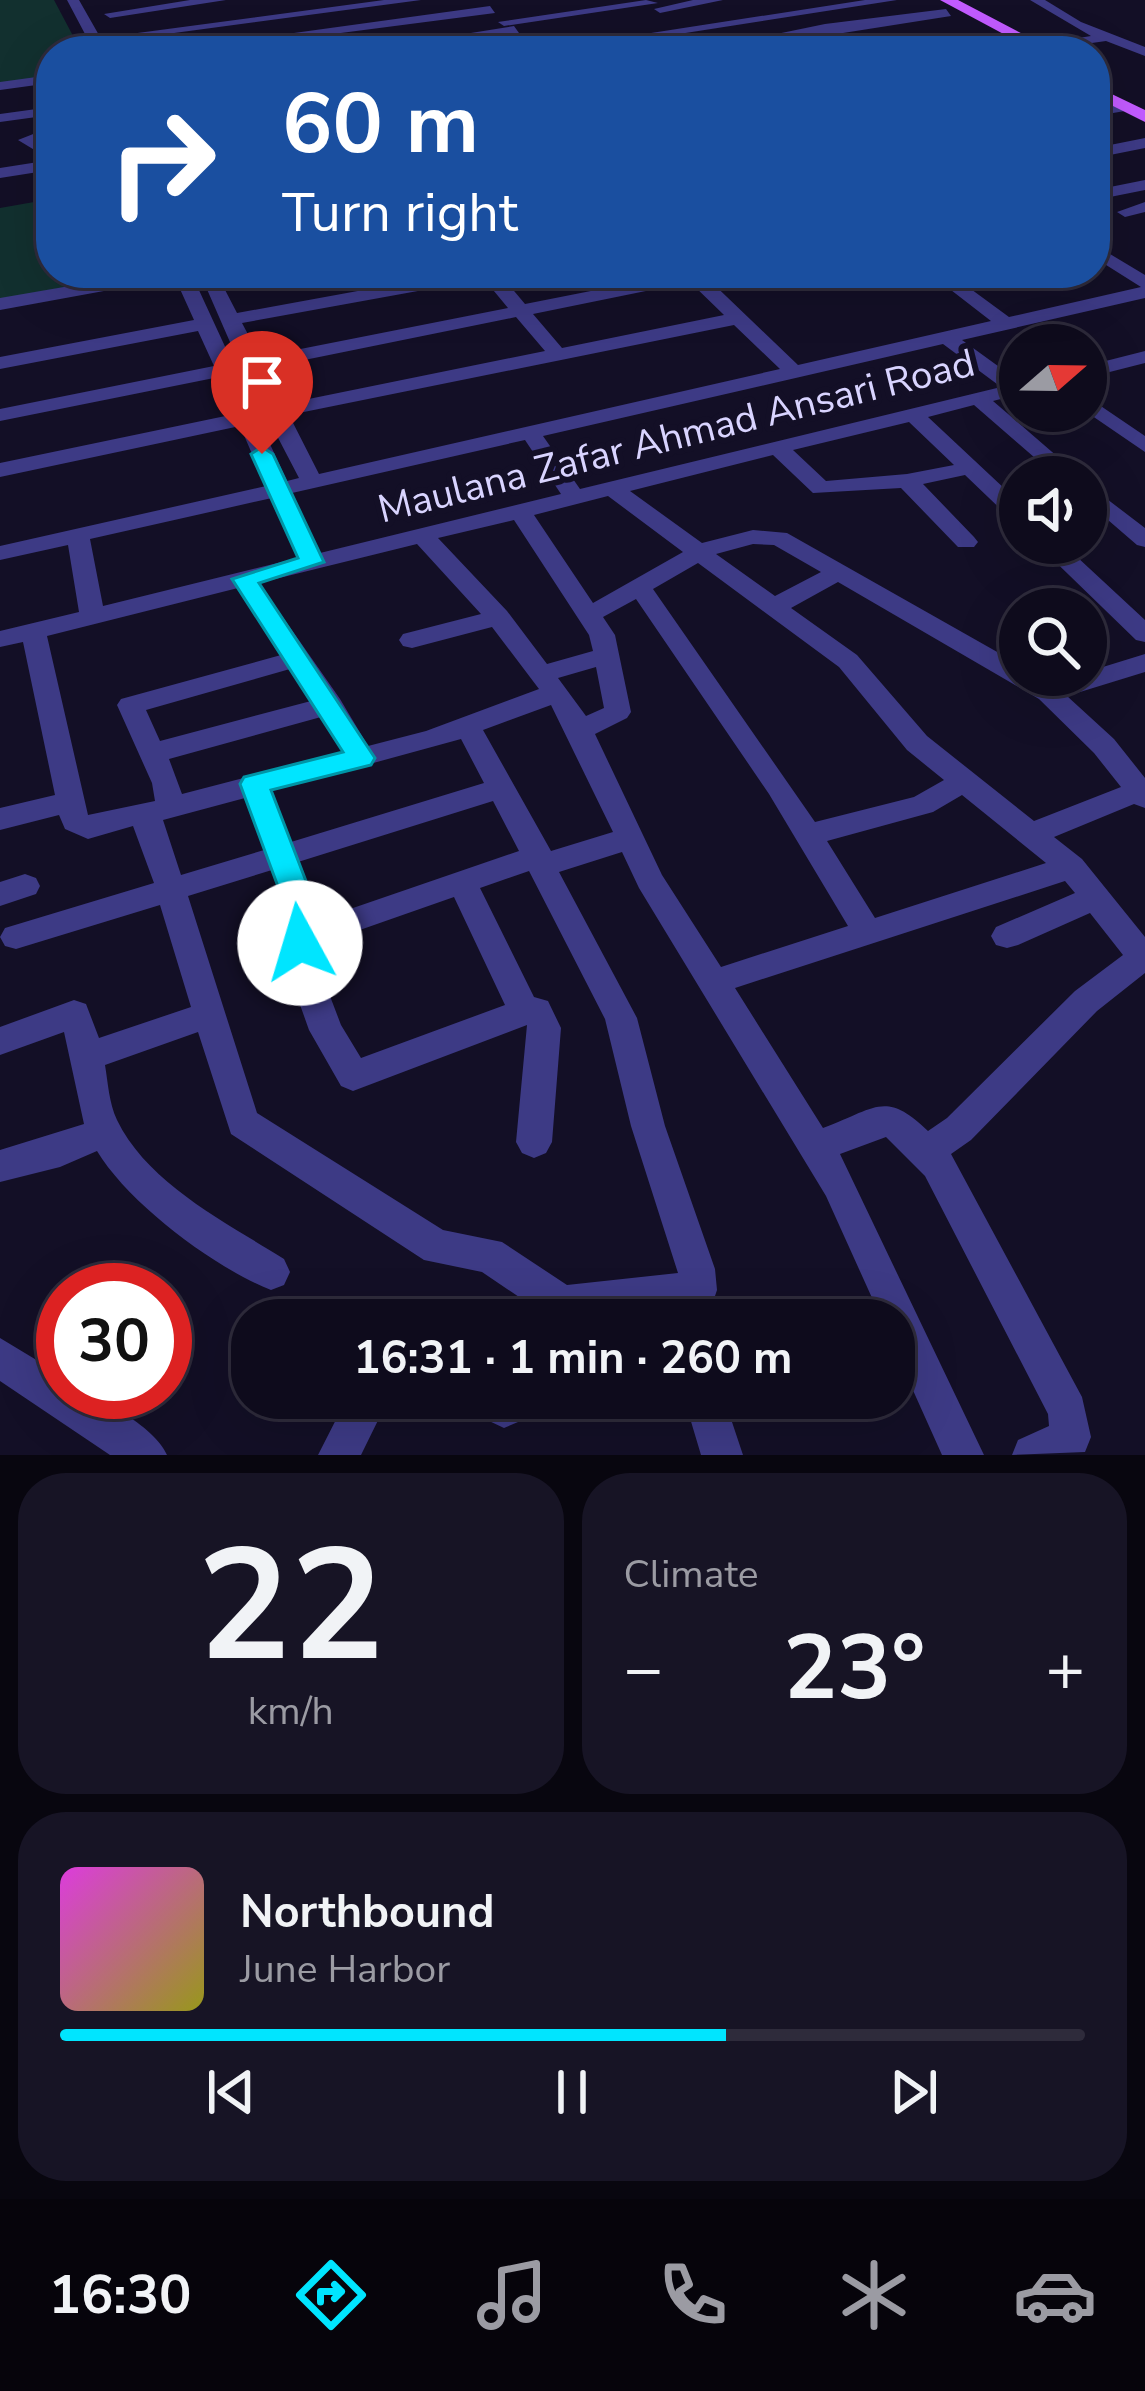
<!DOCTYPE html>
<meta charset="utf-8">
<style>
:root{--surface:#0e0b1c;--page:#171425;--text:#f1f3f6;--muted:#9b9ba3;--line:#2e2b3b;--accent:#00e5ff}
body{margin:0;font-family:"Nunito Sans",sans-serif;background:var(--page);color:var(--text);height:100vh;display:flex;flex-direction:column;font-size:45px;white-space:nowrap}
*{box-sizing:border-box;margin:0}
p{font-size:39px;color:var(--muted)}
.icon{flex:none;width:66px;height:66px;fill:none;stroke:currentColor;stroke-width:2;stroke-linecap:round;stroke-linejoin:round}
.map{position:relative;height:1455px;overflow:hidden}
.sheet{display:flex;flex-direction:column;gap:18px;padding:18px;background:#08060f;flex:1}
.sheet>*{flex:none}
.top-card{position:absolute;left:36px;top:36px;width:1074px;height:252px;border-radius:48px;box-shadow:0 12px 48px #0002,0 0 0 3px var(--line);background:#1a4fa0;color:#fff;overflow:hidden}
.needle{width:78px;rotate:70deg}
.buttons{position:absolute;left:999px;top:324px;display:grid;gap:24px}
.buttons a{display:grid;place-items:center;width:108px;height:108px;border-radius:50%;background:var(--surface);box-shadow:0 12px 48px #0002,0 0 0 3px var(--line);font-size:60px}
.speed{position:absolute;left:36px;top:1263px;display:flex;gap:24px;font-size:60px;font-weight:700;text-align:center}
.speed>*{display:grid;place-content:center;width:156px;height:156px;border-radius:50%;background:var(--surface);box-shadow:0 12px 48px #0002,0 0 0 3px var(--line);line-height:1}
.speed .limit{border:18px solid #d22;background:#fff;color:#111}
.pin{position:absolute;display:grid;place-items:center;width:102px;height:102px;color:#fff;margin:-123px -51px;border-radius:50% 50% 50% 0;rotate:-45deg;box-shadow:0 0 12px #0007}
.pin .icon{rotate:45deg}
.me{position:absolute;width:132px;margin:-66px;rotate:354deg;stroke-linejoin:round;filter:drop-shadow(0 0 9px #0008)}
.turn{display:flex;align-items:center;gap:42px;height:252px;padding:0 48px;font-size:54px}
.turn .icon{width:156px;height:156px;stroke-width:2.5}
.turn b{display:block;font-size:84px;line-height:102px}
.big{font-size:90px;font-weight:700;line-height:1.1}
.sheet .widget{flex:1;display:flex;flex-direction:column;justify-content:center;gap:18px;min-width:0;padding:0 42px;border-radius:48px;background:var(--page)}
.sheet .dial{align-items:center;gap:0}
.dial b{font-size:156px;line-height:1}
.song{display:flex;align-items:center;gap:36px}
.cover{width:144px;height:144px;border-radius:18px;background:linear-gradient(135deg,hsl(300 70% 55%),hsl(60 70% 35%))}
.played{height:12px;border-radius:6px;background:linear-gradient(90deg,var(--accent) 65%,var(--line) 65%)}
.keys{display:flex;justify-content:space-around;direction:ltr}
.heat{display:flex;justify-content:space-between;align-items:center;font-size:66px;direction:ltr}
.sheet .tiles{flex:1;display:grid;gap:18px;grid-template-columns:1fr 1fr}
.widget:last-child{grid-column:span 2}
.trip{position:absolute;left:231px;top:1299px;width:684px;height:120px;border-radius:48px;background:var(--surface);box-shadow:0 12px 48px #0002,0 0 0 3px var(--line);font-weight:700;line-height:120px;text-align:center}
.tab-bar{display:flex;height:192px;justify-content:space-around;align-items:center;background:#06040b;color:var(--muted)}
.tab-bar .icon{width:84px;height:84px}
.tab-bar .on{color:var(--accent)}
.tab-bar b{font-size:54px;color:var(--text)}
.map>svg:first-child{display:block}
</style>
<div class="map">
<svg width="1145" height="1455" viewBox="0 0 1145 1455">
<rect width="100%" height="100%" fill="#130f26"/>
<!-- green -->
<path fill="#12302f" d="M0,0H54L81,51H51V76L0,83Z
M51,199V273H145L0,299V208Z"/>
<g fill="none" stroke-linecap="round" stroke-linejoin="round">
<!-- minor -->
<path fill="#3d3a85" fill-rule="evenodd" d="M67,0H79L108,51H94Z
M190,0H226L110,18L104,14Z
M384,0H421L122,40L115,36Z
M646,0L658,3L504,26L498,22Z
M693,0H723L660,13L654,9Z
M865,0H897L570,51H535Z
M1030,0H1045L1081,22L1145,47V56L1106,41L1035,51V45L1091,36Z
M490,6L495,13L202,51H164Z
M946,9L951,16L843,33L873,51H856L828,35L723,51L709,48L825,24Z
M514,26L519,33L394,51H358Z
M993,34L998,41L936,51H903Z
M51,75V83L0,90V82Z
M1126,103L1131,104V110L1095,116V108Z
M51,107V115L0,122V114Z
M51,127V137L39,141L51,148V160L18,140Z
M1145,138V148L1095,158V148Z
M51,160V170L0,178V168Z
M1145,180V190L1095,200V190Z
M1145,202V212L1125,217L1117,212Z
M1095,245L1145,275V298L962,340L1020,382V394L993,401L1081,477H1057L974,405L928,417L1020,503V522L1012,520L965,475L923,484L974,537L978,542L974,547H958L901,488L813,493L773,455L630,491L702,543L753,530L787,533L1020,665V675H1037L1051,683L1145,654V672L1067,696L1114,739L1145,778V808L1134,804L1054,837L1082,859L1145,937V973L1097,1011L971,1140L951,1154L1082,1397L1091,1437L1085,1452L1012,1455L1018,1440L1049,1426L1048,1414L925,1176L886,1137L840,1154L984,1455H942L894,1348V1320H882L826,1196L639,888L622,852L559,872L637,1018L665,1126L715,1269L717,1290L707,1320H669L671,1312L553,1320L482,1272L424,1260L231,1134L198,1032L105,1065C108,1083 109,1103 117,1120C148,1184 227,1223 284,1259L290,1272L284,1285L271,1290C215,1268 129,1204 97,1151L60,1167L0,1182V1150L84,1124L64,1032L0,1055V1027L74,1000L86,1004L99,1038L191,1007L160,905L16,949L5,946L0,937L5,928L154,883L133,826L88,839L65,829L59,815L0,830V808L55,795L23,642L0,647V631L79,612L68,545L0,560V546L266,486L240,426L0,477V463L235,414L219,377L0,421V409L214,366L198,331L0,369V357L194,320L175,278L0,310V298L145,273H191L193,278L201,277L199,273H260L222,284L237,313L456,273H499L525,304L682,273H702L798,365L991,321L929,273H949L1009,317L1141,287L1095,258ZM484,279L508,308L260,357L242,323ZM690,282L724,315L562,348L533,314ZM206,287L240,365L299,478L287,481L198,288ZM516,317L545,351L284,404L265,368ZM734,325L780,369L319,474L289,415ZM943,344L1001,387L580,489L543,436ZM909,422L954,465L907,474L826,481L793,450ZM525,440L561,494L320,553L292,493ZM608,496L683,552L593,603L534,515ZM272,498L298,558L103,606L90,539ZM514,520L589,635L593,651L547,664L507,611L438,538ZM417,544L481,614L403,634L399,640L403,646L412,648L492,627L539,689L426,731L368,746L340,699L259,583ZM753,544L774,545L821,572L775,596L716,554ZM698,563L839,667L907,750L944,780L914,797L815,822L653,589ZM838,582L1039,699L1094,753L1121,787L1034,821L927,736L857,655L791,608ZM238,588L281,655L121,699L117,705L152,783L155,801L88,815L47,636ZM636,599L769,794L848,926L721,967L662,875L595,734L627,718L631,712L615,635L603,617ZM596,667L604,708L586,716L558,678ZM290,669L311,701L160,741L146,710ZM551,705L613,832L551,851L483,730ZM321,717L344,752L182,794L169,759ZM461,739L484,783L291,842L271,791ZM962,795L1046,863L875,918L827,841L933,812ZM245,798L264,850L181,875L163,820ZM493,801L519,851L321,919L298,862ZM272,870L294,928L282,954L309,1030L341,1086L353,1091L527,1025L516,1142L522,1153L534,1158L546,1153L552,1142L561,1028L548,1001L534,997L480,888L529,871L605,1019L631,1126L678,1273L567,1285L502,1242L443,1230L257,1113L188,896ZM1065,881L1075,893L996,927L991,936L996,945L1007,948L1018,945L1090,913L1123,955L1075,991L947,1118L928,1131C885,1089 875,1109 823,1128L735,988ZM454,897L505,1005L361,1058L341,1025L314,954L317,945Z
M1145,351V363L1086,378V366Z
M1086,396L1145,436V452L1085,411Z
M1086,483L1145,528V547L1137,545L1086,501Z
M1036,543H1062L1145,620V642L1136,640Z
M25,874L36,878L40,886L36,894L0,906V882Z
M0,1338L63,1376V1392C94,1392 155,1426 167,1455H110L0,1381Z
M347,1398H389L361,1455H318Z
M464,1398H520L524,1408L518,1422L504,1428L470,1412Z
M684,1398H724L743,1455H701Z"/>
<!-- major -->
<path fill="#c25bff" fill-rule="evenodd" d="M940,0H958L1055,51H1035Z
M1095,86L1145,110V122L1095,97Z"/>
</g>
<!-- route -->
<path fill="#00e5ff" stroke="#0095a6" stroke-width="3" d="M262,447L273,454L324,562L259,583L375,758L371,765L271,790L324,928L311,952L300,956L284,943L293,927L240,784L244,777L343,752L232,579L298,558L251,454Z"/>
<g text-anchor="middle" stroke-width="12" stroke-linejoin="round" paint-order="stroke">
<!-- street labels -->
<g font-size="39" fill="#d9d4ff" stroke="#130f26">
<text transform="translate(676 435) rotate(-14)" y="14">Maulana Zafar Ahmad Ansari Road</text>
</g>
</g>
</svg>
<div class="buttons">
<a><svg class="needle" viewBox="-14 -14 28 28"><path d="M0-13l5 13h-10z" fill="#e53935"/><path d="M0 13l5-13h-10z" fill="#9b9ba3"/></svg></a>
<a><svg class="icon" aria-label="sound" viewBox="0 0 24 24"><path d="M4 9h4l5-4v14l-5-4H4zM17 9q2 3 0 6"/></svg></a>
<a><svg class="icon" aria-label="search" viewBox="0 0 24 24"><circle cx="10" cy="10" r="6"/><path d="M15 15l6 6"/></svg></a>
</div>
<div class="speed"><div class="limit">30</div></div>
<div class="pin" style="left:262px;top:454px;background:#d93025"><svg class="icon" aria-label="arrive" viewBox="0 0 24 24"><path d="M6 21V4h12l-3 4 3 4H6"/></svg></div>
<svg class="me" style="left:300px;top:943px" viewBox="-20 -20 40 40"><circle r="19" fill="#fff"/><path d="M0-13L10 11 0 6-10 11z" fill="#00e5ff"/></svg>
<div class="trip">16:31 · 1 min · 260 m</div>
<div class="top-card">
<div class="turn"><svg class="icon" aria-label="right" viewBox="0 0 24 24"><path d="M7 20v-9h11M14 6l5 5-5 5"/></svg><div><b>60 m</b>Turn right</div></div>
</div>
</div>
<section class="sheet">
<div class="tiles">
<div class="widget dial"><b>22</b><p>km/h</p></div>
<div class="widget"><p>Climate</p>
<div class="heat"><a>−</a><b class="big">23°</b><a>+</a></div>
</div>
<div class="widget">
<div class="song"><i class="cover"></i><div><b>Northbound</b><p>June Harbor</p></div></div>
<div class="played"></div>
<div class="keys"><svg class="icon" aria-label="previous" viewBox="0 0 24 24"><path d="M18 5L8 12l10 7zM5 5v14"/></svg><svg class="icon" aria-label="pause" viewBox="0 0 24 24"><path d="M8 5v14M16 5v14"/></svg><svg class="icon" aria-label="next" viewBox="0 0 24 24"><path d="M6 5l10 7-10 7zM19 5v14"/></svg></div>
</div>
</div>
</section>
<nav class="tab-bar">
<b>16:30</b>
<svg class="icon on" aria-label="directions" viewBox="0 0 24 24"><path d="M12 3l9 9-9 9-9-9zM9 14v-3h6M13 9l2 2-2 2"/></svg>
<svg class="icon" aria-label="music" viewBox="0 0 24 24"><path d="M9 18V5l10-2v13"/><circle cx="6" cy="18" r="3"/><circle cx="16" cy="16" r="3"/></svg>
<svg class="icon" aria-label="phone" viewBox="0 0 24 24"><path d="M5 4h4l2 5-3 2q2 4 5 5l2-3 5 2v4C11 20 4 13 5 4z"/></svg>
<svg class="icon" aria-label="climate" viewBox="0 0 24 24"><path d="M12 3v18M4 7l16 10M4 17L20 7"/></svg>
<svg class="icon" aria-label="car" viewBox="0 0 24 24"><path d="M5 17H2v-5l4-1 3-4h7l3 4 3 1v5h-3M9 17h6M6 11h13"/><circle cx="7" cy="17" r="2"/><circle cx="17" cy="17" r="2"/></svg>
</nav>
